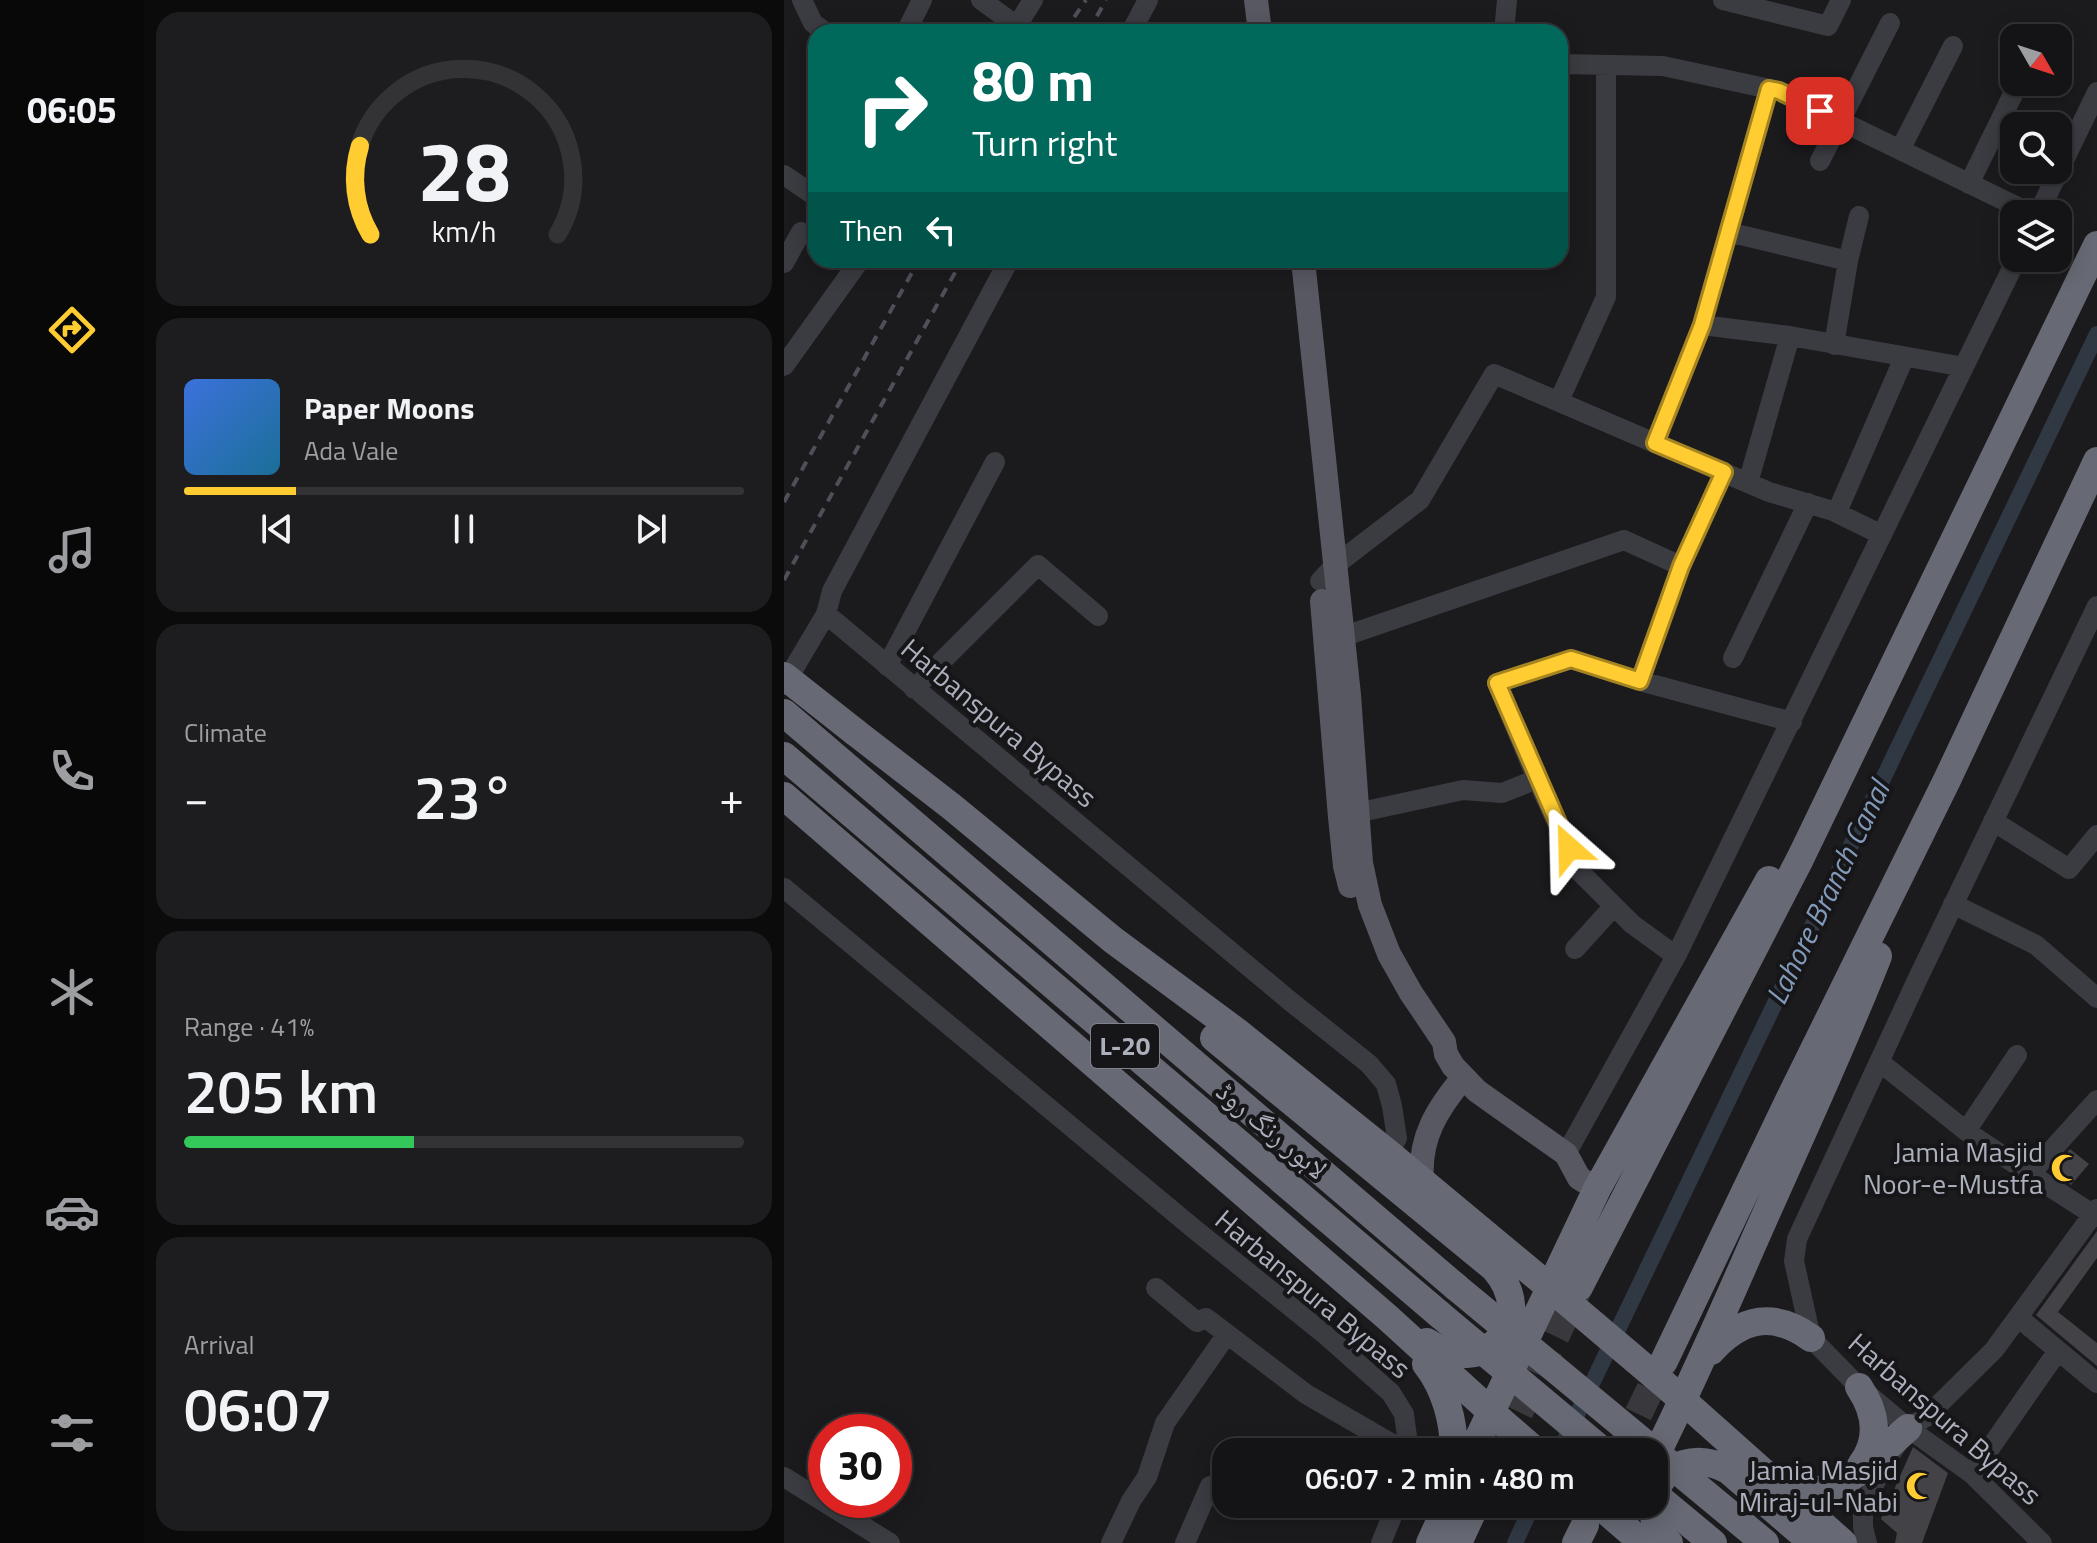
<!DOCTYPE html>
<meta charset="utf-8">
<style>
:root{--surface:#141416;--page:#1d1d1f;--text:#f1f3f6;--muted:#9d9ea1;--line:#333335;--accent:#ffcd31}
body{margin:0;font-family:"Titillium Web","Noto Naskh Arabic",sans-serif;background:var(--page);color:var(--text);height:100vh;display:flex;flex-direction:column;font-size:30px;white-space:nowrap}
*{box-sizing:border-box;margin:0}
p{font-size:26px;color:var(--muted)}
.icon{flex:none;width:44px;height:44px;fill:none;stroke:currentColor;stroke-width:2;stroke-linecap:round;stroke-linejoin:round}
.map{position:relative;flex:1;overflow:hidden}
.side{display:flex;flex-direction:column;gap:12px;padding:12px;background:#0b0b0c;width:640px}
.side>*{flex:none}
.hud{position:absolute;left:24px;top:24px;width:760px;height:244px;border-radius:24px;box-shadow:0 4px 20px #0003,0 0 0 2px var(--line);background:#00695c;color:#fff;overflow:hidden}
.needle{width:52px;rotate:129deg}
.buttons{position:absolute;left:1216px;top:24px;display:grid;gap:16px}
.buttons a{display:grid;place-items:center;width:72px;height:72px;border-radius:16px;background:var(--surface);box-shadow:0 4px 20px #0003,0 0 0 2px var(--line);font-size:40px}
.speed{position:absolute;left:24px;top:1414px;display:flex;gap:16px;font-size:40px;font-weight:700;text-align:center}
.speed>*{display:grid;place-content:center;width:104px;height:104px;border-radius:50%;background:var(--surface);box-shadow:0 4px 20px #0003,0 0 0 2px var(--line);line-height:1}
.speed .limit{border:12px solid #d22;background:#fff;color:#111}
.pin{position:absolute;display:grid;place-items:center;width:68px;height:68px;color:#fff;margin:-34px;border-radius:16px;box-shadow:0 4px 12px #0006}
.me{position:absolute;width:88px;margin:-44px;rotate:335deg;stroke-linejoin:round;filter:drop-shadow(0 0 6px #0008)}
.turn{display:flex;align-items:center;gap:28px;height:168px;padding:0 32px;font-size:36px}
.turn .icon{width:104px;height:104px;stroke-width:2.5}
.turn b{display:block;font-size:56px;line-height:68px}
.then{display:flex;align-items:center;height:76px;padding:0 32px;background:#0003;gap:16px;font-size:30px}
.big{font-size:60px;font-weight:600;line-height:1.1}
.side .card{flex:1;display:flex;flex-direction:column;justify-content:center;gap:12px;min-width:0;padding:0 28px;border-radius:24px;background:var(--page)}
.side .dial{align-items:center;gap:0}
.dial svg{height:208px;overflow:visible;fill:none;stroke:var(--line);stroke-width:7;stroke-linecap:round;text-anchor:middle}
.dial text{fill:var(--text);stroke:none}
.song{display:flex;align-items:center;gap:24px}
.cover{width:96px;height:96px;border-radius:12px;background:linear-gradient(135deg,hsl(220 70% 55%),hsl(200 70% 35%))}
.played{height:8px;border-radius:4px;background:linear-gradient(90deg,var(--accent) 20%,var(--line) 20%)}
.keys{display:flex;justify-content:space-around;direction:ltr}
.heat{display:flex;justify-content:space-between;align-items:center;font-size:44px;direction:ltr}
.charge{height:12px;border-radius:6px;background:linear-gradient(90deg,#34c759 41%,var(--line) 0)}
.trip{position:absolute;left:428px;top:1438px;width:456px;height:80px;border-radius:24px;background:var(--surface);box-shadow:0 4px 20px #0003,0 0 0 2px var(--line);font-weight:600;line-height:80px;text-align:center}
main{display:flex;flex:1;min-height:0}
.tabs{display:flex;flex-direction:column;width:144px;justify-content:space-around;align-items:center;background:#080809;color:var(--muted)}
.tabs .icon{width:56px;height:56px}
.tabs .on{color:var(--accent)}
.tabs b{font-size:36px;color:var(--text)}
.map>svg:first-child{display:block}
</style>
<main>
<nav class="tabs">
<b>06:05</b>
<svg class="icon on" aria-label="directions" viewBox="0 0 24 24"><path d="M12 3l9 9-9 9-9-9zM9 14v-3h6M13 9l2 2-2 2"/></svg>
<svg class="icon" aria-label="music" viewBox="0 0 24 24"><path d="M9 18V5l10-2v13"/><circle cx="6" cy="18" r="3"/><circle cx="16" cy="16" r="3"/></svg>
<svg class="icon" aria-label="phone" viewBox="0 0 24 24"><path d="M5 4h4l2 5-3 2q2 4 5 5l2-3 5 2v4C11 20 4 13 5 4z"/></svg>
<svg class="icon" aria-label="climate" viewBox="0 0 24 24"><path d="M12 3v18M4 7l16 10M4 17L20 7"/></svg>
<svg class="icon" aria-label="car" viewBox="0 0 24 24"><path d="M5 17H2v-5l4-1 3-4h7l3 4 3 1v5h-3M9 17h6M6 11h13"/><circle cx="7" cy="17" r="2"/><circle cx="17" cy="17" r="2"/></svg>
<svg class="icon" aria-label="filters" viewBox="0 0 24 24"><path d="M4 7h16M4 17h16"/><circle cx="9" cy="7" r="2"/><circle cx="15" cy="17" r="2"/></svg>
</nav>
<section class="side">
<div class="card dial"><svg viewBox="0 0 100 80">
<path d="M14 69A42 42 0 1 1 86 69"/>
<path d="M14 69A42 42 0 0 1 10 35" stroke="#ffcd31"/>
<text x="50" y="56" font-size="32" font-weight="700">28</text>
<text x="50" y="72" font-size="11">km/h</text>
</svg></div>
<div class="card">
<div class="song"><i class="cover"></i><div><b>Paper Moons</b><p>Ada Vale</p></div></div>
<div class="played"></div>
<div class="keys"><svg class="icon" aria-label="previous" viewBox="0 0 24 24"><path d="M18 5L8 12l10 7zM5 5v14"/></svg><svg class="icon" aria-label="pause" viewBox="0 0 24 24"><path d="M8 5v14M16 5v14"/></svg><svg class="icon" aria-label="next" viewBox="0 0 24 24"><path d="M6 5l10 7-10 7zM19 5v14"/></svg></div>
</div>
<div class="card"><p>Climate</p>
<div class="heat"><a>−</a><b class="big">23°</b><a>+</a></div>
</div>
<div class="card"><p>Range · 41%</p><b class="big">205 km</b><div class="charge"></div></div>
<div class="card"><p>Arrival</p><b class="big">06:07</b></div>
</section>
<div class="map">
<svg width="1313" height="1543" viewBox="0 0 1313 1543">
<rect width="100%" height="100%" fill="#1b1a1d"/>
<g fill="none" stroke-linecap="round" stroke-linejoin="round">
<!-- canal -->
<path stroke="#2f3843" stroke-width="16" d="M775,1452L1313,334
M731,1543L749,1504"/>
</g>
<!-- building -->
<path fill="#424247" d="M1286,1149L1305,1164L1287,1185L1266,1171Z
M1313,1231V1258L1274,1312L1313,1343V1366L1252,1315Z
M1129,1447L1164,1473L1138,1543H1111L1113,1533L1097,1519Z"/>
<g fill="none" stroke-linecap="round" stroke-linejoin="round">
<!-- highway-tunnel -->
<path stroke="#38383d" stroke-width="28" stroke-dasharray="28 14" stroke-linecap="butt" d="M717,1450L795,1287
M836,1452L880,1361"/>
<!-- minor -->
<path stroke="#3b3c42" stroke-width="20" d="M18,0L29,23L41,32
M197,0L233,26
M939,0L1044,26L1057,0
M122,32L138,0
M229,32L249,0
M347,32L364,0
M720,32L723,0
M776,64L879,66L995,91L1248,214
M1116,150L1169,46
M1036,161L1106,23
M0,175L28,194L32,188
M1185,184L1235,82
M1254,214L1313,92
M944,232L1064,261
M0,263L17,232
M918,325L1006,336L1180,367
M1050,345L1064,261L1075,216
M0,366L76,260
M775,401L822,297V65
M871,443L918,325L985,89
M964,483L1006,336
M1053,512L1120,358
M536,581L550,566L636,500L710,374L985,492L1049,511L1098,535
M42,614L506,1001L585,1064L602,1084L608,1106L613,1138L604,1153
M547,643L558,637L840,540L897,566L940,472
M949,658L1024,503
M103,666L211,462
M856,681L1008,722
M0,685L42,614L48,591L225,260
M130,689L254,565L314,616
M753,779L795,871L848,924L892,956
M558,816L679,790L718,793L753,779L713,683L787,659L856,681L897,566
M1209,821L1285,869L1313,835
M0,888L409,1228L544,1337L607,1393L620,1414L625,1452
M1169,904L1252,945L1313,998
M791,949L830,906
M1097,1063L1182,1131L1246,1174
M1313,1100L1246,1174L1313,1217
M1182,1131L1233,1055
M782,1154L892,956L1233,258
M372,1288L413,1322L422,1318L522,1394L622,1452
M1234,1317L1313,1383
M1188,1474L1273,1352
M0,1477L106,1543
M327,1543L347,1501L363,1477L381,1423L443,1334
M401,1543L426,1486
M597,1543L613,1504
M1083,1543L1079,1527V1510L1099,1465L1124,1428L1142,1417L1210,1350L1313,1209
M1258,1543L1188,1474L1124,1428L1075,1387L1027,1338L1010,1261L1013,1239L1134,978L1313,606"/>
<!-- major -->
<path stroke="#575862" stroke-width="24" d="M472,0L476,32
M519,260L565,695L577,863L586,905L605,954L627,993L660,1042L662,1054L669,1066L693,1091L782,1154L795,1178L813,1189
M538,601L556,817L561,866L566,886
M638,1179C635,1138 653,1109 679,1078"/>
<!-- highway -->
<path stroke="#676974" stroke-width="28" d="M0,713L672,1287
M71,732L168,807L329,940L452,1031L604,1153L776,1296
M0,756L655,1314
M0,796L603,1317L716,1420
M430,1038L710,1268C756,1320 702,1380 643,1342
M795,1287L1016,859L1313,245
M927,1351C958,1317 989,1311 1027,1338
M880,1361L1006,1098L1163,780L1313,461
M642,1364C661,1388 670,1421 670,1452
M1075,1387C1092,1412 1097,1439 1077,1465
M887,1390L1059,1543
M688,1452L813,1189L985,880
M715,1452L716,1450
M870,1459C905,1389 936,1319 967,1248C1010,1150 1055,1055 1094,956
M995,1485C1053,1507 1082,1464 1124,1428
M870,1496C880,1461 915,1454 944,1470L1029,1543
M814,1504L859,1543
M868,1504C869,1521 874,1531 885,1543
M646,1543L664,1504
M674,1543L692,1504
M792,1543L801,1525"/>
<!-- rail -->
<path stroke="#4e4f58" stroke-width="4" stroke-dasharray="10 8" stroke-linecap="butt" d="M280,32L302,0
M304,32L322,0
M0,502L135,260
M0,580L178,260"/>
<!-- highway-bridge -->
<path stroke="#676974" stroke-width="28" d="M0,676L71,732
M672,1287L981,1543
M776,1296L886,1389
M655,1314L820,1452
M716,1420L753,1452
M870,1494L929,1543"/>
</g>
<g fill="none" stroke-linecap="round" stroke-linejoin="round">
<defs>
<path id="route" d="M785,848L713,683L787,659L856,681L897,566L940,472L871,443L918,325L985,89L995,91L1036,111"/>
</defs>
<!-- route casing -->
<use href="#route" stroke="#a68520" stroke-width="20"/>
<!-- route -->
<use href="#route" stroke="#ffcd31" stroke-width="14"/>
</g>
<!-- icons -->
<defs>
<symbol id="mosque-bare" viewBox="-9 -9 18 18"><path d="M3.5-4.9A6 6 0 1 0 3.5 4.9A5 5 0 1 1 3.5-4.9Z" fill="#ffcd31" stroke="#161518" stroke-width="2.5" paint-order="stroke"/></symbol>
</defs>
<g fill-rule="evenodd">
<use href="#mosque-bare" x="1261" y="1148" width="40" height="40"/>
<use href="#mosque-bare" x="1116" y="1466" width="40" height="40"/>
</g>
<g text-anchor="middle" stroke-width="8" stroke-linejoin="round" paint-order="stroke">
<!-- shield labels -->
<rect fill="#161518" stroke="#7f828c" stroke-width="2" x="307" y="1024" width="68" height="44" rx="6"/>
<g font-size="26" font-weight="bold" fill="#acb0bd">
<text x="341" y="1055">L-20</text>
</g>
<!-- street labels -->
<g font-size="28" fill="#acb0bd" stroke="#161518">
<text transform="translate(215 723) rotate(40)" y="10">Harbanspura Bypass</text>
<text transform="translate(488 1130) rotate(40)" y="10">لاہور رنگ روڈ</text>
<text transform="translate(529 1294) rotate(40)" y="10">Harbanspura Bypass</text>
<text transform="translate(1161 1419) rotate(41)" y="10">Harbanspura Bypass</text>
</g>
<!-- poi labels -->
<g font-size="28" fill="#acb0bd" stroke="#161518" text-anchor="end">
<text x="1259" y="1162">Jamia Masjid<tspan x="1259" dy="32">Noor-e-Mustfa</tspan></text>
<text x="1114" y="1480">Jamia Masjid<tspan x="1114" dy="32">Miraj-ul-Nabi</tspan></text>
</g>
<!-- water labels -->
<g font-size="30" font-style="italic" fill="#829aba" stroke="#161518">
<text transform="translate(1044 893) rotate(-64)" y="10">Lahore Branch Canal</text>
</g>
</g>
</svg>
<div class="buttons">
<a><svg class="needle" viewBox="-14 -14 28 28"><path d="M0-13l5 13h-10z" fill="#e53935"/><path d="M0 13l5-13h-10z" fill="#9d9ea1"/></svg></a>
<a><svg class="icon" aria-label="search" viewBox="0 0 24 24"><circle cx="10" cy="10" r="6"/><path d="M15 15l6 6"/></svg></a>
<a><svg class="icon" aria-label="layers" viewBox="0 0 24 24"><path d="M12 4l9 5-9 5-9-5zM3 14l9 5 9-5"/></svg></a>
</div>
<div class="speed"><div class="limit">30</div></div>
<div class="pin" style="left:1036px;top:111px;background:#d93025"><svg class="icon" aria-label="arrive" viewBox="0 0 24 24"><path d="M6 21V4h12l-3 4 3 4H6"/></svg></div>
<svg class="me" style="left:785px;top:848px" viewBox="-20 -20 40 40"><path d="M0-17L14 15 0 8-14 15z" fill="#ffcd31" stroke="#fff" stroke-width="4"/></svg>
<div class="trip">06:07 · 2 min · 480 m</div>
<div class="hud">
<div class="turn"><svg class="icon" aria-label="right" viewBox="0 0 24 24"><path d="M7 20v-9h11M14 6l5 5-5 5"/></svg><div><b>80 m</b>Turn right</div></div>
<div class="then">Then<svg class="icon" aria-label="left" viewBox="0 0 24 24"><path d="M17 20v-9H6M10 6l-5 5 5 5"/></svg></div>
</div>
</div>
</main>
